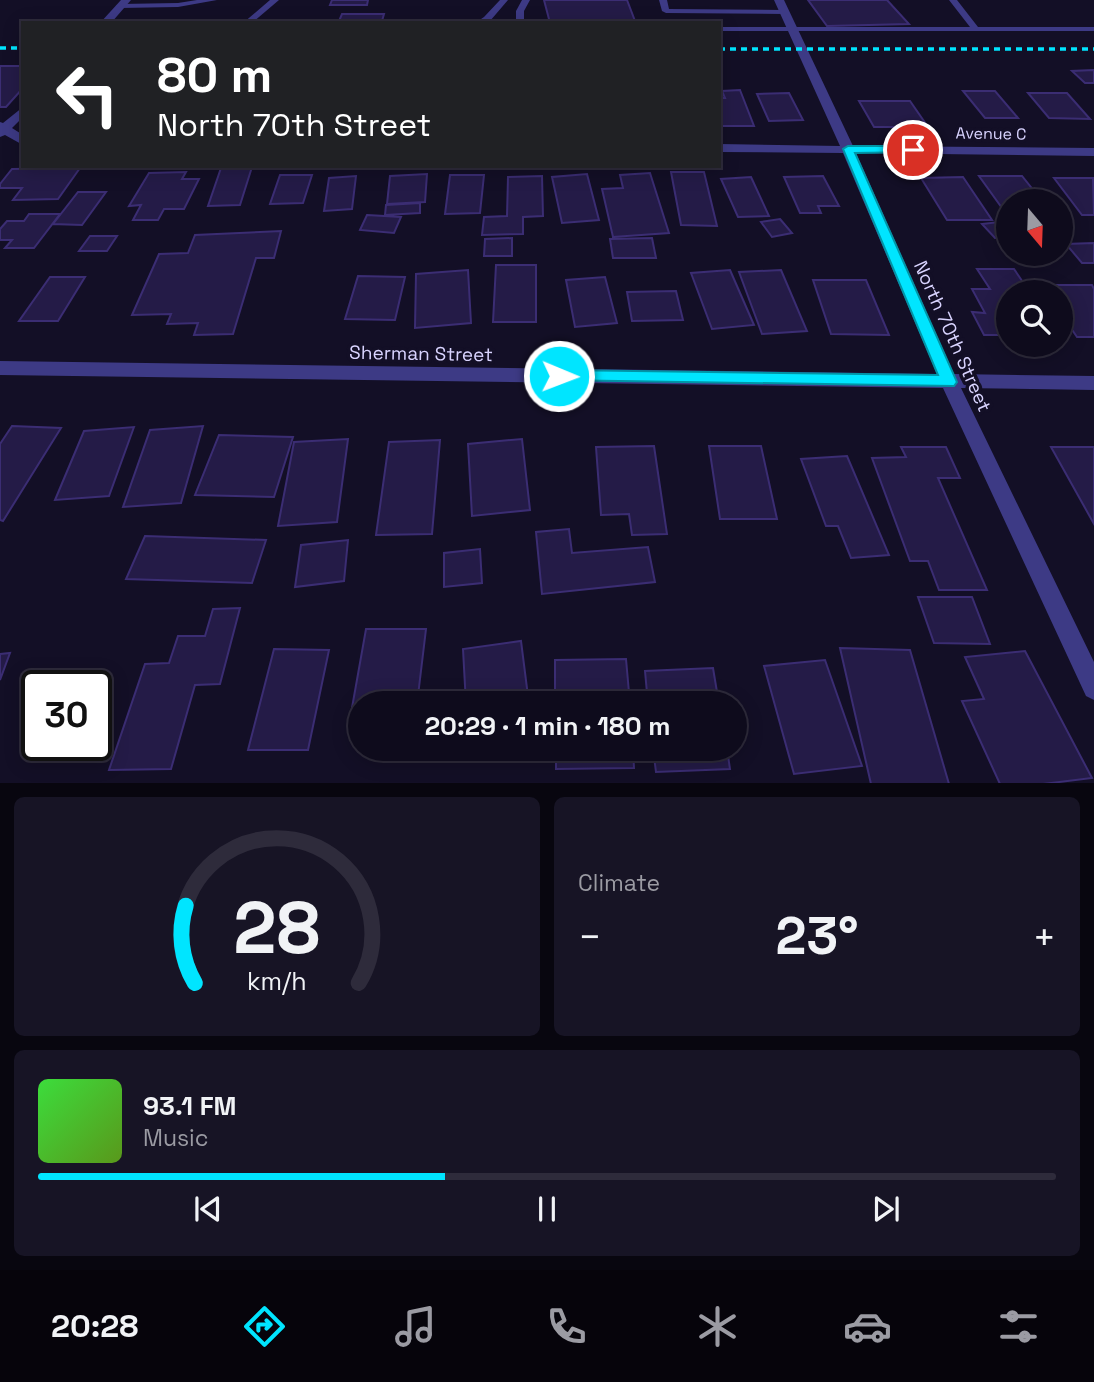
<!DOCTYPE html>
<meta charset="utf-8">
<style>
:root{--surface:#0e0b1c;--page:#171425;--text:#f1f3f6;--muted:#9b9ba3;--line:#2e2b3b;--accent:#00e5ff}
body{margin:0;font-family:"Space Grotesk",sans-serif;background:var(--page);color:var(--text);height:100vh;display:flex;flex-direction:column;font-size:26px;white-space:nowrap}
*{box-sizing:border-box;margin:0}
p{font-size:23px;color:var(--muted)}
.icon{flex:none;width:38px;height:38px;fill:none;stroke:currentColor;stroke-width:2;stroke-linecap:round;stroke-linejoin:round}
.map{position:relative;height:783px;overflow:hidden}
.details{display:flex;flex-direction:column;gap:14px;padding:14px;background:#08060f;flex:1}
.details>*{flex:none}
.hud{position:absolute;left:21px;top:21px;width:700px;height:147px;border-radius:0px;box-shadow:0 4px 18px #0003,0 0 0 2px var(--line);background:#202124;color:#fff;overflow:hidden}
.needle{width:46px;rotate:161deg}
.fabs{position:absolute;left:996px;top:189px;display:grid;gap:14px}
.fabs a{display:grid;place-items:center;width:77px;height:77px;border-radius:50%;background:var(--surface);box-shadow:0 4px 18px #0003,0 0 0 2px var(--line);font-size:35px}
.speed{position:absolute;left:21px;top:670px;display:flex;gap:14px;font-size:35px;font-weight:700;text-align:center}
.speed>*{display:grid;place-content:center;width:91px;height:91px;border-radius:50%;background:var(--surface);box-shadow:0 4px 18px #0003,0 0 0 2px var(--line);line-height:1}
.speed .limit{border:4px solid #111;border-radius:10px;background:#fff;color:#111}
.pin{position:absolute;display:grid;place-items:center;width:60px;height:60px;color:#fff;margin:-30px;border:4px solid #fff;border-radius:50%;box-shadow:0 2px 7px #0007}
.me{position:absolute;width:77px;margin:-38px;rotate:91deg;stroke-linejoin:round;filter:drop-shadow(0 0 5px #0008)}
.turn{display:flex;align-items:center;gap:24px;height:147px;padding:0 21px;font-size:32px}
.turn .icon{width:91px;height:91px;stroke-width:2.5}
.turn b{display:block;font-size:49px;line-height:60px}
.big{font-size:52px;font-weight:700;line-height:1.1}
.details .card{flex:1;display:flex;flex-direction:column;justify-content:center;gap:10px;min-width:0;padding:0 24px;border-radius:10px;background:var(--page)}
.details .dial{align-items:center;gap:0}
.dial svg{height:182px;overflow:visible;fill:none;stroke:var(--line);stroke-width:7;stroke-linecap:round;text-anchor:middle}
.dial text{fill:var(--text);stroke:none}
.song{display:flex;align-items:center;gap:21px}
.cover{width:84px;height:84px;border-radius:10px;background:linear-gradient(135deg,hsl(120 70% 55%),hsl(90 70% 35%))}
.played{height:7px;border-radius:4px;background:linear-gradient(90deg,var(--accent) 40%,var(--line) 40%)}
.keys{display:flex;justify-content:space-around;direction:ltr}
.heat{display:flex;justify-content:space-between;align-items:center;font-size:38px;direction:ltr}
.details .tiles{flex:1;display:grid;gap:14px;grid-template-columns:1fr 1fr}
.card:last-child{grid-column:span 2}
.trip{position:absolute;left:348px;top:691px;width:399px;height:70px;border-radius:35px;background:var(--surface);box-shadow:0 4px 18px #0003,0 0 0 2px var(--line);font-weight:700;line-height:70px;text-align:center}
.menu{display:flex;height:112px;justify-content:space-around;align-items:center;background:#06040b;color:var(--muted)}
.menu .icon{width:49px;height:49px}
.menu .current{color:var(--accent)}
.menu b{font-size:32px;color:var(--text)}
.map>svg:first-child{display:block}
</style>
<div class="map">
<svg width="1094" height="784" viewBox="0 0 1094 784">
<rect width="100%" height="100%" fill="#130f26"/>
<!-- building -->
<path fill="#241b47" stroke="#3b2d73" stroke-width="2" d="M332,0H368L367,5H330Z
M544,0H627L635,21L550,23Z
M808,0H887L909,24L827,26Z
M342,14H384L382,21H339Z
M0,66H23V88L6,107H0Z
M1094,70V83H1085L1072,71Z
M740,90L754,126H721L719,98H725L722,91Z
M963,91H995L1018,118H985Z
M789,93L803,120L769,121L757,94Z
M1028,93H1067L1090,119L1049,118Z
M859,101H910L928,127H874Z
M252,167L240,205L208,206L221,168Z
M80,168L58,199L13,200L22,188H0V184L12,169Z
M186,172L182,179H199L184,209H164L158,220H133L141,205L129,206L149,173Z
M671,172H704L717,226L681,225Z
M650,173L669,233L613,237L602,189L623,188L620,175Z
M427,174L425,202L387,204L390,176Z
M587,174L599,220L562,223L552,177Z
M280,175H312L303,203L270,204Z
M450,175H484L480,213L445,214Z
M356,176L352,209L324,211L329,178Z
M542,176L543,216L523,217V234L482,235L484,217L507,216L508,177Z
M823,176L839,206H818L821,213H800L784,177Z
M979,176H1022L1042,201H1008V208H1002Z
M751,177L769,216L738,217L721,179Z
M963,177L992,220H947L921,178Z
M1054,178H1093L1094,215H1082Z
M78,192H106L82,225L53,224Z
M420,203V213L385,215L386,205Z
M29,214H60L34,248H5L12,240H0V229L7,221H24Z
M367,215L401,217L394,233L360,230Z
M780,219L792,233L772,237L761,222Z
M1008,221V237L995,238L982,224Z
M281,231L274,258H256L233,334L194,335L198,323L167,324L171,314L132,315L159,254L188,253L195,235Z
M90,236H117L107,251H79Z
M512,238V256H484L485,239Z
M652,238L656,258H613L610,239Z
M1008,242V254L1049,255L1011,258L999,243Z
M1094,243V263H1082L1066,244Z
M496,265H536V322H493Z
M977,269H1014L1029,291L1008,292V335H984L972,312L985,313L972,289H990Z
M468,270L471,323L415,328L416,274Z
M730,270L754,325L712,329L691,273Z
M781,270L807,331L762,334L739,272Z
M358,276L405,277L395,320L345,319Z
M50,277H85L58,321H19Z
M605,277L617,323L575,327L566,280Z
M813,280H866L889,335L831,334Z
M1043,285H1092L1094,289V337H1077L1060,312V292H1048Z
M676,291L683,320L632,321L627,292Z
M12,426L61,428L3,521L0,520V444Z
M203,426L181,503L123,507L150,430Z
M134,427L109,496L55,500L84,431Z
M219,435L293,437L274,497L195,495Z
M348,439L337,522L278,526L294,442Z
M522,439L530,510L472,516L468,444Z
M440,440L432,534L376,535L389,442Z
M654,446L667,534L632,535L629,514L601,515L596,447Z
M709,446H761L777,519H720Z
M901,447H946L960,478H938L987,590H939L928,561H910L872,458L906,457Z
M1051,447H1094V524Z
M847,456L889,555L851,558L838,526H826L801,459Z
M569,529L572,553L648,547L655,582L542,594L536,532Z
M145,536L266,540L252,583L126,579Z
M348,540L344,581L295,587L301,545Z
M480,549L482,583L444,587V553Z
M918,597H972L990,644L934,643Z
M240,608L220,684L195,685L171,769L109,770L145,664L169,663L178,636H205L213,609Z
M366,629H426L417,704H360V719H350Z
M521,641L529,704H466L463,649Z
M840,648L910,650L949,784H871Z
M274,649L329,650L308,750H248Z
M1025,651L1092,778L1043,784H1000L962,701L984,699L965,657Z
M10,653L0,680V654Z
M626,659L630,704H555V660Z
M825,660L862,766L794,774L764,666Z
M713,668L719,704H648L645,671Z
M556,749H633L634,768L556,769Z
M653,749H727L730,769L656,772Z"/>
<g fill="none" stroke-linecap="round" stroke-linejoin="round">
<!-- lane -->
<path fill="#3d3a85" fill-rule="evenodd" d="M197,0H217L178,7L120,8L116,6L120,4L178,3Z
M270,0H279L252,23H243Z
M500,0H508L490,21L475,23L484,17Z
M522,0H530L524,11V23H516V11Z
M659,0H667L669,9L784,10L788,12L784,14L666,13L662,11Z
M949,0H957L978,27H1094V31H719V27H970Z"/>
<!-- street -->
<path fill="#3d3a85" fill-rule="evenodd" d="M121,0H131L111,23H100Z
M774,0H784L853,146L1094,148V156L856,153L954,374L1094,376V390L961,388L1094,662V700L1086,696L943,388L0,375V361L937,374L843,153L719,152V144L840,146Z
M23,107V117L12,128L23,135V145L5,135L0,137V122L3,123Z"/>
<!-- rail -->
<path stroke="#00e5ff" stroke-width="3.5" stroke-dasharray="6 5" stroke-linecap="butt" d="M0,48H23
M719,49H1094"/>
</g>
<!-- route -->
<path fill="#00e5ff" stroke="#0095a6" stroke-width="2" d="M913,146L918,150L917,152L855,153L957,382L954,386L554,380L552,376L559,370L938,375L843,149L848,146Z"/>
<g text-anchor="middle" stroke-width="7" stroke-linejoin="round" paint-order="stroke">
<!-- far-street labels -->
<g font-size="16" fill="#d9d4ff" stroke="#130f26">
<text transform="translate(991 133) rotate(1)" y="6">Avenue C</text>
</g>
<!-- street labels -->
<g font-size="19" fill="#d9d4ff" stroke="#130f26">
<text transform="translate(953 336) rotate(66)" y="7">North 70th Street</text>
<text transform="translate(421 353) rotate(1)" y="7">Sherman Street</text>
</g>
</g>
</svg>
<div class="fabs">
<a><svg class="needle" viewBox="-14 -14 28 28"><path d="M0-13l5 13h-10z" fill="#e53935"/><path d="M0 13l5-13h-10z" fill="#9b9ba3"/></svg></a>
<a><svg class="icon" aria-label="search" viewBox="0 0 24 24"><circle cx="10" cy="10" r="6"/><path d="M15 15l6 6"/></svg></a>
</div>
<div class="speed"><div class="limit">30</div></div>
<div class="pin" style="left:913px;top:150px;background:#d93025"><svg class="icon" aria-label="arrive" viewBox="0 0 24 24"><path d="M6 21V4h12l-3 4 3 4H6"/></svg></div>
<svg class="me" style="left:559px;top:376px" viewBox="-20 -20 40 40"><circle r="17" fill="#00e5ff" stroke="#fff" stroke-width="3"/><path d="M0-11L8 9 0 5-8 9z" fill="#fff"/></svg>
<div class="trip">20:29 · 1 min · 180 m</div>
<div class="hud">
<div class="turn"><svg class="icon" aria-label="left" viewBox="0 0 24 24"><path d="M17 20v-9H6M10 6l-5 5 5 5"/></svg><div><b>80 m</b>North 70th Street</div></div>
</div>
</div>
<section class="details">
<div class="tiles">
<div class="card dial"><svg viewBox="0 0 100 80">
<path d="M14 69A42 42 0 1 1 86 69"/>
<path d="M14 69A42 42 0 0 1 10 35" stroke="#00e5ff"/>
<text x="50" y="56" font-size="32" font-weight="700">28</text>
<text x="50" y="72" font-size="11">km/h</text>
</svg></div>
<div class="card"><p>Climate</p>
<div class="heat"><a>−</a><b class="big">23°</b><a>+</a></div>
</div>
<div class="card">
<div class="song"><i class="cover"></i><div><b>93.1 FM</b><p>Music</p></div></div>
<div class="played"></div>
<div class="keys"><svg class="icon" aria-label="previous" viewBox="0 0 24 24"><path d="M18 5L8 12l10 7zM5 5v14"/></svg><svg class="icon" aria-label="pause" viewBox="0 0 24 24"><path d="M8 5v14M16 5v14"/></svg><svg class="icon" aria-label="next" viewBox="0 0 24 24"><path d="M6 5l10 7-10 7zM19 5v14"/></svg></div>
</div>
</div>
</section>
<nav class="menu">
<b>20:28</b>
<svg class="icon current" aria-label="directions" viewBox="0 0 24 24"><path d="M12 3l9 9-9 9-9-9zM9 14v-3h6M13 9l2 2-2 2"/></svg>
<svg class="icon" aria-label="music" viewBox="0 0 24 24"><path d="M9 18V5l10-2v13"/><circle cx="6" cy="18" r="3"/><circle cx="16" cy="16" r="3"/></svg>
<svg class="icon" aria-label="phone" viewBox="0 0 24 24"><path d="M5 4h4l2 5-3 2q2 4 5 5l2-3 5 2v4C11 20 4 13 5 4z"/></svg>
<svg class="icon" aria-label="climate" viewBox="0 0 24 24"><path d="M12 3v18M4 7l16 10M4 17L20 7"/></svg>
<svg class="icon" aria-label="car" viewBox="0 0 24 24"><path d="M5 17H2v-5l4-1 3-4h7l3 4 3 1v5h-3M9 17h6M6 11h13"/><circle cx="7" cy="17" r="2"/><circle cx="17" cy="17" r="2"/></svg>
<svg class="icon" aria-label="filters" viewBox="0 0 24 24"><path d="M4 7h16M4 17h16"/><circle cx="9" cy="7" r="2"/><circle cx="15" cy="17" r="2"/></svg>
</nav>
